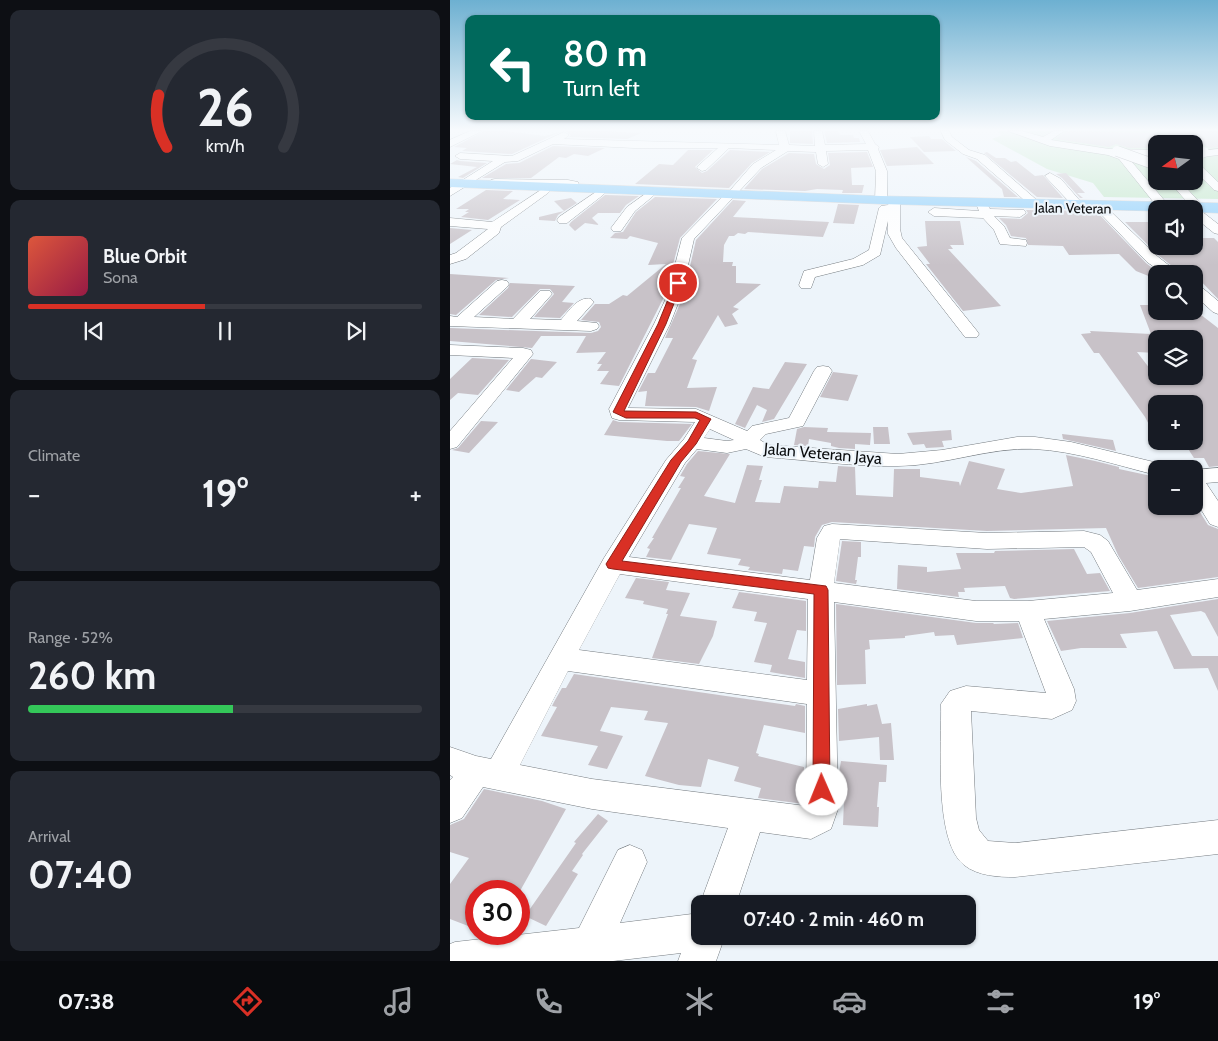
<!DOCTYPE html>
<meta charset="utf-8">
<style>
:root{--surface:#171b24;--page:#242831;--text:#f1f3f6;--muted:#9ea1a6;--line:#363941;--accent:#d93025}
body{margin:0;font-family:Cabin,sans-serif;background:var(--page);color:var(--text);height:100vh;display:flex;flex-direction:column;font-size:19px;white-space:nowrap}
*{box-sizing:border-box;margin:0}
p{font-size:16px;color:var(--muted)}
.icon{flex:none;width:28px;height:28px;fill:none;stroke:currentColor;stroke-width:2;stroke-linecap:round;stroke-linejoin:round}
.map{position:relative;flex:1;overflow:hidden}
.panel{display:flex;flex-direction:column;gap:10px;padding:10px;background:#0d0f14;width:450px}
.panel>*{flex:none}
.top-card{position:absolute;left:15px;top:15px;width:475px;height:105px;border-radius:10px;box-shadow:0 1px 4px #0004;background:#00695c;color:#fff;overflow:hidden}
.needle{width:32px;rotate:255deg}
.fabs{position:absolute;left:698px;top:135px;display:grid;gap:10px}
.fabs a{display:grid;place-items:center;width:55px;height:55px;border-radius:10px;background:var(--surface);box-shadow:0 1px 4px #0004;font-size:25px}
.speed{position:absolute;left:15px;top:880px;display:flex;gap:10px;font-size:25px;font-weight:700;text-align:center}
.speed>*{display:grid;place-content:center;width:65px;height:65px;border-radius:50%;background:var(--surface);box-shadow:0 1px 4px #0004;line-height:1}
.speed .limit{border:8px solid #d22;background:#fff;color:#111}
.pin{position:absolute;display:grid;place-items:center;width:42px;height:42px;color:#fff;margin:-21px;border:2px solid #fff;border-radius:50%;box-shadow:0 1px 5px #0007}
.me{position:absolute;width:55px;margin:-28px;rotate:359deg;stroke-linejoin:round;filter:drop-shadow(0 0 4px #0008)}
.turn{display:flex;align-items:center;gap:18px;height:105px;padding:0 15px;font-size:22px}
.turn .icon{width:65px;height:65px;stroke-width:2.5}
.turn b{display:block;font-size:35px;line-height:42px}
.big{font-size:38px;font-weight:700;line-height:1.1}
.panel .card{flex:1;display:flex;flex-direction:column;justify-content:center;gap:8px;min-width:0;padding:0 18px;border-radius:10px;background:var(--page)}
.panel .dial{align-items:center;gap:0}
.dial svg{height:130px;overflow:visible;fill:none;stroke:var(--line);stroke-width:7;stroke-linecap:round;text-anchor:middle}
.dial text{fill:var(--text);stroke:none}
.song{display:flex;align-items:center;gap:15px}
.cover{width:60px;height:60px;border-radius:8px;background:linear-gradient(135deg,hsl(10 70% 55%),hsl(340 70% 35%))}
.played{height:5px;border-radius:2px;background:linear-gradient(90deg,var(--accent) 45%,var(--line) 45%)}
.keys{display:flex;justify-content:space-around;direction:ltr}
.heat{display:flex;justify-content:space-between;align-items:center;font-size:28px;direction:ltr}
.charge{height:8px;border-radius:4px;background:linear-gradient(90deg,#34c759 52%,var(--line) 0)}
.trip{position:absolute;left:241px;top:895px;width:285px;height:50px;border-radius:10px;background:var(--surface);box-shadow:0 1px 4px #0004;font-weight:700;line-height:50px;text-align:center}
.menu{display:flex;height:80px;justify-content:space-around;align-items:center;background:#090b0e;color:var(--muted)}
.menu .icon{width:35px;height:35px}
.menu .on{color:var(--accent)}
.menu b{font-size:22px;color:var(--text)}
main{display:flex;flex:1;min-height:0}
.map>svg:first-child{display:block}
</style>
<main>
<section class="panel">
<div class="card dial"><svg viewBox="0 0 100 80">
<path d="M14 69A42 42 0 1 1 86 69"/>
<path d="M14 69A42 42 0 0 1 9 37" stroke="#d93025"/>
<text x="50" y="56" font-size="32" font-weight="700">26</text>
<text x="50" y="72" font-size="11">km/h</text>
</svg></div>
<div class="card">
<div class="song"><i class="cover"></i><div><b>Blue Orbit</b><p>Sona</p></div></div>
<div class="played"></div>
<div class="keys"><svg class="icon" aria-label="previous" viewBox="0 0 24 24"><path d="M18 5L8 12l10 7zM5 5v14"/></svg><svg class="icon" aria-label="pause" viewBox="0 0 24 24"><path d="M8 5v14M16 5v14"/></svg><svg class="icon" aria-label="next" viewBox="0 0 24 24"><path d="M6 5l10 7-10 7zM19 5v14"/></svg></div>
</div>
<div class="card"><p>Climate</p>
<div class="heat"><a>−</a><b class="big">19°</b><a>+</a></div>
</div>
<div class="card"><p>Range · 52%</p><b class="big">260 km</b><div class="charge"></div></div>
<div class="card"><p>Arrival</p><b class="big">07:40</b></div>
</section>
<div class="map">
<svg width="768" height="961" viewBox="0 0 768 961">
<rect width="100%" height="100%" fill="#edf4fa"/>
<!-- green -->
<path fill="#c1e7c8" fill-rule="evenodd" d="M547,131H768V199L654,197L643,183L597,169L542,139L552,135ZM706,144H744V181H706Z"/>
<!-- building -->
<path fill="#c8c2c8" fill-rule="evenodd" d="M34,131H57L95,136L110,132L62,154L12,151L17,148L4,147Z
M115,131H159L191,133L177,139L119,137L121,135Z
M340,131H362L363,144L340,143Z
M374,131H388L390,135H403L404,138H409L410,142L377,143Z
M616,131L706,133V148H678L666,144L659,147L606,139Z
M719,131H768V147L759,148L754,145L744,149V144H717Z
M479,136L481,139H492L506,151L474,152L460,137Z
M103,146L155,148L138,156L124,154L116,158L109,157L81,178H32L56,164L69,163Z
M467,147L484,164L437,166L430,150Z
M238,150H263L245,167L252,173L257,171L280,150L320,152L302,163L279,188L185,184L209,164L223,165Z
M417,152L423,167L401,168L402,185H414L412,193H392L393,190L367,189L355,191L294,189L312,169L339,153L364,154L366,164L374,169L380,165L378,153Z
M537,152L546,158H555L561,162L566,161L585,176L593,175L613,198L587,197L534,153Z
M516,157L526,161L568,197H554L552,189Z
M7,160L10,161L37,163L13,178L8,177L27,167L0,164Z
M616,173L635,193H627L633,198H630L612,178L606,174Z
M36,190L63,191L53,199L70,200L38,220L11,217L19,212H15L19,209H6Z
M155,195L189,196L176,205L170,213H148L142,218L149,225L135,223L125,231L119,225L121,222Z
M205,197L267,199L230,238L215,295L169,386L150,384L159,371H147L152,364H147L156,352L126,353L136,336H91L82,348L0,341V328L141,333L148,331L151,327L149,322L131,320L145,304H159L173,295L177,296L216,264L198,265L208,243L180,236L177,239L160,238L165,233L173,232L186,212Z
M121,198L127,203L108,215L105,221L89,220V217L114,211L104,201Z
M283,200L296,201L283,217L379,222L373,237L298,232L295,234L288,233L284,236H279L274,245L273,262H283L282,266H286V283L311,284L283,307L289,309L282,314L288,324L275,327L268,315L242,359L247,360L237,388L267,387L259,411L246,407L195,406L197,391L188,392L198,373H205L223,338H215L233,297L246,240Z
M388,204L409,205L404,224L383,223Z
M576,210L646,211L696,263L710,274H706V279L686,271L669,254L619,255L613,246L578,245L576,238L561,236L556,225L549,218L571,219L578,213Z
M475,221H510L514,245H500L503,249H498L551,306L513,311L476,264H480L467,247L477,246Z
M675,222H706V246H744V238H764L768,242V299L744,274H732L708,255Z
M0,228L22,230L0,244Z
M0,274L59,278L46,280L6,315L0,314Z
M60,283L125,286L112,302L124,303L110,318L84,317L104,294L100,289H90L62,317L29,315L58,288Z
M690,305H706V311H746L768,328V466L759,467L754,458H744L733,441H744V404H708L706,401V438L695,417L649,353H644L631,334L641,333L640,331L701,334ZM706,330L736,332L741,339H744V373L747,376L707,378L687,352L706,353Z
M22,358L59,360L28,395L8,393L0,400V379Z
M81,359L107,362L92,378L86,377L69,392L56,390Z
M335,362L357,364L324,419L312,422L317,410L307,405L295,428L285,424L303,387L319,389Z
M383,372L408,375L398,401L370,397Z
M163,420L169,422L242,424L229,441H217L154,435Z
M31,421L48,422L19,453L2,450L8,448Z
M354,427L378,428L377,432L421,433L420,445L405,444V449L389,448L381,446V443L359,439L358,446L344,445L347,429Z
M423,427H438L440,444H424Z
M501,430L502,440L492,441L494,447L476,448L474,444L463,445L457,433Z
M612,434L663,440L666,451L613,439Z
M248,451L280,454L254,496L285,503L297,465L313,466L309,480H312L305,502L330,503L334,486L368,488L369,481L386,482L388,466L405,467L406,495L443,497L444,469H470V477L509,482L510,486L519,461L555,469L547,489L571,493L623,486L616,455L645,461L669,467V469L706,477V506H740L742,509H748L758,525L768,529V577L688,588L668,555L656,528L537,531L382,522L372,525L365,537L364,547L354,546L348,571L333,569L332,574L298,570L300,567L288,565L291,559L257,554L267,528L239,524L221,560L196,557L200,549L197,548L204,538H202L231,488H228L235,477L230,476L237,464Z
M392,541L411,542V557H408L405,580H407L406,584L386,581Z
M624,549L637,574L650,573L660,591L564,599L560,598L555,586L514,588L515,592H508L509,597L447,589L448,565L477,567V572L511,569L506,553H544L545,551Z
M186,578L219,582L216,590L240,593L230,616L267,621L263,636L249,664L202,658L218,614H216L218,609L193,604L194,601L175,598Z
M289,592L356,601V631L347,630L338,659L355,662V678L320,672L322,665L304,662L317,623L304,621L307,612L282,608Z
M768,599V637L755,613L751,611L720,615L742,656H768V691L758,668L724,669L707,631L670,634L677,648H631L611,651L597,621L680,613Z
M386,604L526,623H543L544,624L568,623L573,638L507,645L504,635L485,636L484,632L455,636V638L419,640L420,649L415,650L416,684L387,685Z
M124,674L345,706L346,704L355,706V733L314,725L306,753L309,754L308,756L354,767V804L308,798L311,788L284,781L289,767L258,759L251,787L229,785L195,776L218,723L194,720L198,711L161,707L150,731L173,736L157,769L138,765L148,746L91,736L107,707L102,706L104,702L112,688H116Z
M417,704V706L427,704L432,724L441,723L444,760H430L429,737L389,741L388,709Z
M391,761L437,765L436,782H429L427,807H429L428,827L393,825L394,800H390L389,773Z
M34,789L92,801L116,809L70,891H26V929L0,919V884L19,858L0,852V825L14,819Z
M148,814L158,821L132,854L133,855L122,871L128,874L96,926L75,916L126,843L124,842Z"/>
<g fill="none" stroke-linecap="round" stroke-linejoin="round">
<defs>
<path id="minor" d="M20,131H32L0,147V140Z
M326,131H335L339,145L365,146L364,131H372L375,145L416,144L409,131H418L425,144L429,147L428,149L437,171V200L431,203L425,200L426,171L418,150L376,151L378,164L373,167L368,164L366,152L338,151L311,168L244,239L231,296L220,324L178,408L246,409L297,431L302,426L339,418L364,371L367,367L373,366L379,367L382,371L353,426L316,434L310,440L318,445L448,454L492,450L567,437H585L621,442L708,463L715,464L718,469H706V475C666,465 625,451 584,449C539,447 493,466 448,466C405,467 358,460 315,457L296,449L277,453L247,449L235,463L179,557L360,580L367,538L374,526L382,524L537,533L634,531L650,535L658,541L687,590L768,579V597L680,611L594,619L624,689L626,701L622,710L602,719L521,711L526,818L529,830L538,841L565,843L768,820V854L565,877C548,877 528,876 514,865C483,841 492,741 491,704L500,691L516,686L596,693L569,621H526L384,602L388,809L381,829L361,839L310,832L286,904H250L278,828L142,809L33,787L12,818L0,823V780L3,777L0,775V747L26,756L41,759L154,558L216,460L234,439L245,422L169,420L162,418L159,409L204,324L217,296L232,238L273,196L276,195L303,164L326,150L279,148L256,170L252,171L247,168L248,166L268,148H184L103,144L68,161L55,162L0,196V188L43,161L10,159L5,156L10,153L62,156L114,132L119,135L114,139L329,145ZM260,429L284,440L277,441L254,438ZM390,539L537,549L634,547L641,552L663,593L578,601H526L384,583ZM170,574L358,599L357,680L129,650ZM118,671L357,704L356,806L142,779L70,765Z
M491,131H499L502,137L519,150L535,155L589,202L591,204L589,206H581L527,159L513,154L495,140Z
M558,131H572L593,137L604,131H614L601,140L659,149L706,150V156L676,155L720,207L719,209H709L669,159L658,155L600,146Z
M768,149V155L744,158V152Z
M744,162L748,163L768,182V191L764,190L744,170Z
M600,173L611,179L631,202L633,204L631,206H623C614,196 604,186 595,176Z
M45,179L118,180L128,182L130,188L124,191L120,190L118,186L41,184L40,182L41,180Z
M719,181H730L752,205L754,207L750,210L768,224V234L764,233L744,217V209H740L742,208Z
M94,188L100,191L98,193L51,227L49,233L16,259L0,264V255L6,253L38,229L0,226V218L42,222Z
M149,190L155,193L153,195L117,223H109L107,220L109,217Z
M198,192L204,195L202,197L185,211L171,231H163L161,228L177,207Z
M444,200L450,203V229L452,238L527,331L529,334L527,337H515L446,248L438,234V221L430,255L413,265L365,277L361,288H351L349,285L354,271L403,259L419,250L429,208L431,206L438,205L440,201Z
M533,203L537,204L540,209L574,210L576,213L570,217L544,216L554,226L560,238L576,240L577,243L576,246L550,244L544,230L533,218L484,216L478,212L484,208L529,211L527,206Z
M651,204L655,206L707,256L730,274H714L697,262L647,210L645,208L647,206Z
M52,280L57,281L59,284L57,287L24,317L63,319L90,291H100L102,294L80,319L111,320C119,311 128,296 141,299L144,302L127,321L147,323L149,326L147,329L141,331L0,326V316L7,317L47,281Z
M744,284L749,285L768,301V314L763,312L744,295Z
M0,345L73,348L81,350L83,354L7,447L0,449V431L63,358L0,355Z
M768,468V482L756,483L768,501V527L760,524L744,498V470Z
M180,845L192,850L197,862L170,923L250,913V936H275L266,961H228L231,953L163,961H0V944L5,942L129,928L168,850Z"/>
<path id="highway" d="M0,179L431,196L768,203V213L744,212V209H706V211L431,204L0,187Z"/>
</defs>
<!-- minor casing -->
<use href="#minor" stroke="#767c81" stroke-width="1"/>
<!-- highway casing -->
<use href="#highway" stroke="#cececf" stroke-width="1"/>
<!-- minor -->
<use href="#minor" fill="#fff" fill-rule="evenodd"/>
<!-- highway -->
<use href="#highway" fill="#8bcefb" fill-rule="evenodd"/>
<defs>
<path id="minor-bridge" d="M667,151L706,165
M744,156L754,152"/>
</defs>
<!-- minor-bridge casing -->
<use href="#minor-bridge" stroke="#767c81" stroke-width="11" stroke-linecap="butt"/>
<!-- minor-bridge -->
<use href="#minor-bridge" stroke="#fff" stroke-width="10"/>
</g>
<!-- sky -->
<linearGradient id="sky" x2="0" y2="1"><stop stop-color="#6db0d1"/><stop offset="0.49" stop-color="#f7fafd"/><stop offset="1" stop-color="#f7fafd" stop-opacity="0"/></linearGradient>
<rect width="768" height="265" fill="url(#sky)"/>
<!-- route -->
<path fill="#d93025" stroke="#8d1f18" d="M225,282L232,283L216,324L174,411L246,412L261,419L246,444L231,462L172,561L376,586L378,590L380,790L378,795L372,798L366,795L363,790L364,594L163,569L158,568L156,564L221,460L238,441L250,420L245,418H176L163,412L208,324Z"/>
<g text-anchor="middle" stroke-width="4.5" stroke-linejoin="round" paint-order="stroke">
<!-- far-street labels -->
<g font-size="14" fill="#0a0c0e" stroke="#edf4fa">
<text transform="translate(623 208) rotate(1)" y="5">Jalan Veteran</text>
</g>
<!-- street labels -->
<g font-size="16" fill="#0a0c0e" stroke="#edf4fa">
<text transform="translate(373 453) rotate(5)" y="6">Jalan Veteran Jaya</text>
</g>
</g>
</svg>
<div class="fabs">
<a><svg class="needle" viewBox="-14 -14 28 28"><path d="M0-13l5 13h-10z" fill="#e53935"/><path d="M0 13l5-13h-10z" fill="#9ea1a6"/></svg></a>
<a><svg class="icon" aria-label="sound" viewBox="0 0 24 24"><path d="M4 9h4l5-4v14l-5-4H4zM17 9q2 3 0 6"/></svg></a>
<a><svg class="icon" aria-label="search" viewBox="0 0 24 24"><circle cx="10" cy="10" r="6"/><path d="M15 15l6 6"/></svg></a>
<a><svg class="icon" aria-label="layers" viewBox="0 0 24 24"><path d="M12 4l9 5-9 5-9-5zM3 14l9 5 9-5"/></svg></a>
<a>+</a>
<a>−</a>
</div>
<div class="speed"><div class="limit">30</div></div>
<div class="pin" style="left:228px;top:283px;background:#d93025"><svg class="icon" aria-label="arrive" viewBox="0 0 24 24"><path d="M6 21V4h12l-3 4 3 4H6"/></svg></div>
<svg class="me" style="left:372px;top:790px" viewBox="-20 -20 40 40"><circle r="19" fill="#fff"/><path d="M0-13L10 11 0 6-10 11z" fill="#d93025"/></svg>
<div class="trip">07:40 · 2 min · 460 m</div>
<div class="top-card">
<div class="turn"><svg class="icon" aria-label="left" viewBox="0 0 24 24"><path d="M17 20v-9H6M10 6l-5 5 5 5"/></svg><div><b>80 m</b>Turn left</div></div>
</div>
</div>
</main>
<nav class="menu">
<b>07:38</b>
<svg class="icon on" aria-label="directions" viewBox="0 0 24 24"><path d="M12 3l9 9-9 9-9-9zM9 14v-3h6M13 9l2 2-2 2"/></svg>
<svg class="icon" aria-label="music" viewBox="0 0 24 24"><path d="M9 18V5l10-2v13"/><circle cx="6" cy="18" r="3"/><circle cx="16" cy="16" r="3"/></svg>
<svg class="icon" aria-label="phone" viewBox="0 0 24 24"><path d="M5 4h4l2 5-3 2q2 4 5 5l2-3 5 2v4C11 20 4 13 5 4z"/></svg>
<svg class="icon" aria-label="climate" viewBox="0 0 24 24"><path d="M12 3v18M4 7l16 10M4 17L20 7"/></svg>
<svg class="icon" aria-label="car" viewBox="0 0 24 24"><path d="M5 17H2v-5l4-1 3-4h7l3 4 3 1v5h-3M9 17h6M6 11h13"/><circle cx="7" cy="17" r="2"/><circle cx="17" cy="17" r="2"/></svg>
<svg class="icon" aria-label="filters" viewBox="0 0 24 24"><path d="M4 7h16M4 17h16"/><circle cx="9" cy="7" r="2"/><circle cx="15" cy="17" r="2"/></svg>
<b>19°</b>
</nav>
